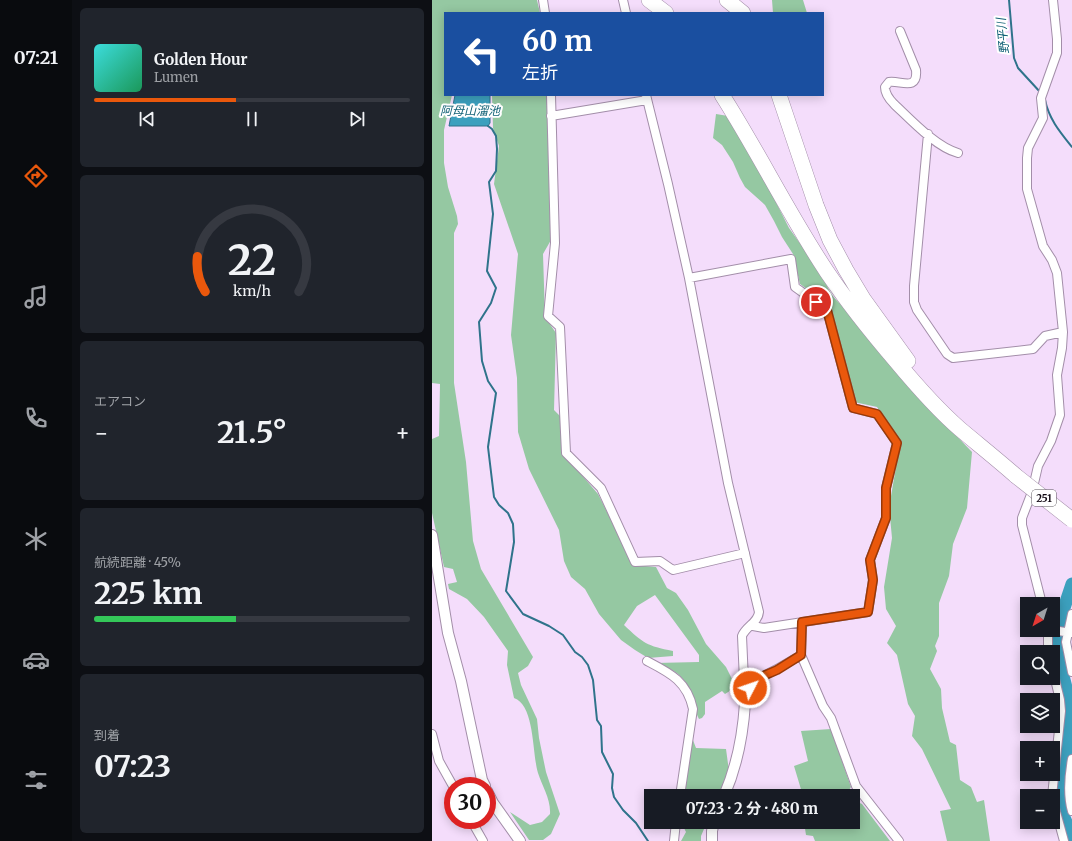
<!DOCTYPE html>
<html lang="ja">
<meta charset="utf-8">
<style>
:root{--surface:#171b24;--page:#20242c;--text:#f1f3f6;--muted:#9ea1a6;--line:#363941;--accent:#ea580c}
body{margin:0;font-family:Merriweather,"Noto Sans JP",serif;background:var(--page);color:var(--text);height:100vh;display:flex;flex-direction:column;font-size:15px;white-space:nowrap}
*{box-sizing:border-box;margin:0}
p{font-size:13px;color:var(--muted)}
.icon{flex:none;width:22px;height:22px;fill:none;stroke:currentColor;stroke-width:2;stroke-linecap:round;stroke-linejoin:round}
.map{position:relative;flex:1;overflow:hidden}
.details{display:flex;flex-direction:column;gap:8px;padding:8px;background:#0d0f14;width:360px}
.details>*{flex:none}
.banner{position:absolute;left:12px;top:12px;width:380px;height:84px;border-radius:0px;box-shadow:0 2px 10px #0003;background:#1a4fa0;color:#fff;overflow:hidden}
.needle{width:26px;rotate:219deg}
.fabs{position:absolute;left:588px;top:597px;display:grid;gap:8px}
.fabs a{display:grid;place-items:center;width:40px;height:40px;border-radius:0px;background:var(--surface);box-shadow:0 2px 10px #0003;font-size:20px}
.speed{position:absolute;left:12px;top:777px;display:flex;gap:8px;font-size:20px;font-weight:700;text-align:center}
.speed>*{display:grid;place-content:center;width:52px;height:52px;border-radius:50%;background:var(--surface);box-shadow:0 2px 10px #0003;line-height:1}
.speed .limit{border:6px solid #d22;background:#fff;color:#111}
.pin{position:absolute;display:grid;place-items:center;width:34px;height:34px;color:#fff;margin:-17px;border:2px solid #fff;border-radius:50%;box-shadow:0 1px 4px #0007}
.me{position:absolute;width:44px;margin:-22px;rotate:49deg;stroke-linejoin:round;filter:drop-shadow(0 0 3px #0008)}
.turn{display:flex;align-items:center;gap:14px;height:84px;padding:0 12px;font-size:18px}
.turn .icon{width:52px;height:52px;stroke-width:2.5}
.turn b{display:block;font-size:28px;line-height:34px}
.big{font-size:30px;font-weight:700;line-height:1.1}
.details .tile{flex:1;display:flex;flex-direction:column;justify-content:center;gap:6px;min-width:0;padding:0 14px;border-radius:6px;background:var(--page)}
.details .dial{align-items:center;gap:0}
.dial svg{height:104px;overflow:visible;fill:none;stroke:var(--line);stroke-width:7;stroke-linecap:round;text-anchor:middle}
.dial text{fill:var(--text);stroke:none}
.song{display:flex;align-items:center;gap:12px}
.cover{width:48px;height:48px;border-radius:6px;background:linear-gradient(135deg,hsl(180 70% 55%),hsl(150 70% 35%))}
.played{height:4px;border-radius:2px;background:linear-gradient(90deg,var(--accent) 45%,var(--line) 45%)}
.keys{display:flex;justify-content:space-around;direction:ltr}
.heat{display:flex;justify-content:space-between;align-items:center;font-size:22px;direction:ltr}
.charge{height:6px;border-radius:3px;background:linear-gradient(90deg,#34c759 45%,var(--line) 0)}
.trip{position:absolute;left:212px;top:789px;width:216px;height:40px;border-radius:0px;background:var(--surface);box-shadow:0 2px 10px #0003;font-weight:700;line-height:40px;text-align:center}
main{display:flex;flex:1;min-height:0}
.menu{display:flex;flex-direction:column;width:72px;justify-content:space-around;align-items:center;background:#090b0e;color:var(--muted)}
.menu .icon{width:28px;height:28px}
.menu .active{color:var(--accent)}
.menu b{font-size:18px;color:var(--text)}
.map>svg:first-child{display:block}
</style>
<main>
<nav class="menu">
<b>07:21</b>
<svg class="icon active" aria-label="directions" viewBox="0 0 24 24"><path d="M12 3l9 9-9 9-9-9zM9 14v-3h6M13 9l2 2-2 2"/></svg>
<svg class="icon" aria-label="music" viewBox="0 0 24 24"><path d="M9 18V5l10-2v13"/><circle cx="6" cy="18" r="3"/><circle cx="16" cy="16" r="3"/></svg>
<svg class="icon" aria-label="phone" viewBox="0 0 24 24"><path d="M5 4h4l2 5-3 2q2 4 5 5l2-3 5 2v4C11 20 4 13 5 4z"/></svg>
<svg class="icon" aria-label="climate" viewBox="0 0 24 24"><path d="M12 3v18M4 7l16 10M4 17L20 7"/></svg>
<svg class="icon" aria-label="car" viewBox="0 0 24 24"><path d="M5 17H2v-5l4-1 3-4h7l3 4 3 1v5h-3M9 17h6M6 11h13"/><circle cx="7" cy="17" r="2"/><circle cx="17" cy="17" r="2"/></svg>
<svg class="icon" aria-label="filters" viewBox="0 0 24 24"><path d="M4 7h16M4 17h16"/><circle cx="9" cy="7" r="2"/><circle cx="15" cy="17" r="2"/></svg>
</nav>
<section class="details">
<div class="tile">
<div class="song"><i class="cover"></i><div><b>Golden Hour</b><p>Lumen</p></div></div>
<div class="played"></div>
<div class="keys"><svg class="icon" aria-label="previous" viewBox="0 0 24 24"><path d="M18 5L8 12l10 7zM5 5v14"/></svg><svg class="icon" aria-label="pause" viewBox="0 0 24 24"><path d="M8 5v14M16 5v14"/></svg><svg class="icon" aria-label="next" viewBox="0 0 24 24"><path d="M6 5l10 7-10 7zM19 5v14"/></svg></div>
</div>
<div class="tile dial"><svg viewBox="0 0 100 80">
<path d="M14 69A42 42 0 1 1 86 69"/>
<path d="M14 69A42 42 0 0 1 8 42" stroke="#ea580c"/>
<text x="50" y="56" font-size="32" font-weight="700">22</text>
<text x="50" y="72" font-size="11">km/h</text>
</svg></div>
<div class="tile"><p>エアコン</p>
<div class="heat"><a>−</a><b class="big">21.5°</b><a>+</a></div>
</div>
<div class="tile"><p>航続距離 · 45%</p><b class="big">225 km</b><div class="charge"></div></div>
<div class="tile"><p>到着</p><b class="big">07:23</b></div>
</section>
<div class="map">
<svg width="640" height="841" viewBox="0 0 640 841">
<rect width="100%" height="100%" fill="#f4ddfb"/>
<!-- green -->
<path fill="#95c8a2" d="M0,0H105L108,13H13V95H20L12,130V163L16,187L25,216L26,224L22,233V383L34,462L41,541L49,569L101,657L96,666L86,673L89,685L105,719L107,738L114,772L128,814L119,834L111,840H97L78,812L98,825L110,822L118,814C119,799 110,786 106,773C100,754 103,705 82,698L75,665L76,651L52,617L35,599L17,589L16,584L25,582L21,569L12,567L0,513V439L7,436L8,384L0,383Z
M340,0H371L375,13H341Z
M60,95H115L119,240L111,254L113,317L124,333L122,410L129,417L130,452L166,494L202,565L224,567L235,588L244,593L256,610L274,644L294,667L304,687L293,694L290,691L273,702V714L270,718L267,719C260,704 259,684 246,674C240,669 230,666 223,663L267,662V655L223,595L205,606L192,625C211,643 215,646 241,651V656L216,658L203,650L189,640L167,614L153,589L139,577L132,561L127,530L97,469L86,432L85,378L79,335L86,254L62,184L67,146L61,128Z
M284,114L296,116L322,159L357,228L392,277C395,290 402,299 412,307L492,402L540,452L535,508L521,544L517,576L507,603V636L503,646L505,651L498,669L509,689L510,708L518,742L524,745L528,780L539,787L545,802L552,800L558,841H515L508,811L519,809L490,749L480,736L483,716L476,704L465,655L455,643L464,626L454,609L452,587L460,538L458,517L459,496L468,444L445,407L422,402L396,304L368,284L361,254L350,237L342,221L333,205L313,187L308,178L301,162L290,145L281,138Z
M399,729L419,787L413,796H371L362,766L376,761L369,731Z
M259,735L264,748L294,749L297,771L287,796H250Z
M421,800L430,804L458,841H383L381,836L374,835L372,822H421Z
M249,822H275L269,836V841H249L254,832Z"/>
<!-- water -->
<path fill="#3ca0be" stroke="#2f738b" d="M23,95H58V123L56,126H17Z"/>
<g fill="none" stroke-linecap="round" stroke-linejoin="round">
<!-- stream -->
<path stroke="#2f738b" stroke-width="2" d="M577,0L582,58L586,68L609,93
M613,100C617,119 628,132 640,147
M56,126L60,129L64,136L65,149L64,171L57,182L61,214L55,271L64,288L59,303L47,322L50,361L56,381L64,393L56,447L62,497L67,505L76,513L81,524L82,542L74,591L91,614L117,626L131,635L143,652L150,657L156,665L161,680L165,720L169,726L170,752L181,774L180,788L182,797L191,810L204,823L216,841"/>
<!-- river -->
<path stroke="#3ca0be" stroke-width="13" d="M640,584L631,611L625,635L628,664L639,707L628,798L631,815L640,836"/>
<defs>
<path id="minor" d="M111,0L113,13
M191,0L194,13
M468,31L484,70C486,92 468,80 457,82L453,87C453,94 457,99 462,104C479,120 504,147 526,153
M119,95L123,243L116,316L128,327L134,453L169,488L203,562L228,561L241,570L313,553
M214,95L236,184L257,278L296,483L327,612C326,623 314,626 310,636L313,703
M119,116L215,100
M496,134L482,286V302L485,310L515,354L521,358L601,349L613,336L631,332
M257,278L359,259L363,287L395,310L421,408L445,414L465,443L454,488V518L438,560L441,580L436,612L332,628L321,626L319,625
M610,604L590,525V518L600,492L606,466L619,441L628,415L625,375L630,348L631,332L625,273L620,260L611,246L595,189V158L596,148L611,118L609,98L625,53V39L621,0
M640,614L634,642L640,672
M370,622L369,655L391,706L399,718L424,786L467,841
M616,630V652
M621,630L639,633
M215,661C238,673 255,681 261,709L248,796
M316,697L319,683L323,680L345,669L369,655
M0,734L7,761L21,786
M640,759C637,776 635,794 640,811
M620,796L629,711L628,700L621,671
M621,801L632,841
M39,820L51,841
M242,841L244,822"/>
<path id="tertiary" d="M0,535L16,633L29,681L50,780L53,786
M55,791L61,803L88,841
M292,796C305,766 311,735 313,703
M280,841V831L282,822"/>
<path id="motorway" d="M217,0L234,13
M295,0L311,13
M290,95C327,153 357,215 395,272C416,303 440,333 464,361C484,385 505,409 528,429C547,445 566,460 584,476
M347,95L384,205L398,240L414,270L432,300L476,361"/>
</defs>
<!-- minor casing -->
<use href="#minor" stroke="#a38ea9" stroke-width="10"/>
<!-- tertiary casing -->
<use href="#tertiary" stroke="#a38ea9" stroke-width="12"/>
<!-- motorway casing -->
<use href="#motorway" stroke="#a38ea9" stroke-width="16"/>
<!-- minor -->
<use href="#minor" stroke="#fff" stroke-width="8"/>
<!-- tertiary -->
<use href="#tertiary" stroke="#fff" stroke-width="10"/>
<!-- motorway -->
<use href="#motorway" stroke="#fff" stroke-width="15"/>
<defs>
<path id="motorway-bridge" d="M584,476L640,520"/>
</defs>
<!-- motorway-bridge casing -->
<use href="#motorway-bridge" stroke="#a38ea9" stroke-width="16" stroke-linecap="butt"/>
<!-- motorway-bridge -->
<use href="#motorway-bridge" stroke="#fff" stroke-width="15"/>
</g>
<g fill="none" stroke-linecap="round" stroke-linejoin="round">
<defs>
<path id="route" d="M318,688L319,683L322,680L345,670L369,655L370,622L436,612L441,580L438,560L454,518V488L465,443L445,414L421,408L395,310L384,302"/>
</defs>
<!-- route casing -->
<use href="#route" stroke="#983908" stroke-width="10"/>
<!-- route -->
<use href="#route" stroke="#ea580c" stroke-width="7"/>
</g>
<g text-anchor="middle" stroke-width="4" stroke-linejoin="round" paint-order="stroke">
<!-- shield labels -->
<rect fill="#fff" stroke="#59545a" stroke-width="1" x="600" y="490" width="24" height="16" rx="3"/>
<g font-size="10" font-weight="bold" fill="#120a14">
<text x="612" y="502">251</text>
</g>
<!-- water labels -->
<g font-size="12" font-style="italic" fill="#116176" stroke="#fff">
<text transform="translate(571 36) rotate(-96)" y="4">野平川</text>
<text x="38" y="115">阿母山溜池</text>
</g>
</g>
</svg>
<div class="fabs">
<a><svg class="needle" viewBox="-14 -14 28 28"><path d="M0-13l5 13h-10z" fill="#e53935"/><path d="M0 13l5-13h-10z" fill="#9ea1a6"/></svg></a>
<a><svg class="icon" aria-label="search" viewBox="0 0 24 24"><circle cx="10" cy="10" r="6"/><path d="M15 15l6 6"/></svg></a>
<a><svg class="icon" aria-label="layers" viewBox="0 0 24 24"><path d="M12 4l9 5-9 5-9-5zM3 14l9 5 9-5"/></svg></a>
<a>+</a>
<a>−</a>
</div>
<div class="speed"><div class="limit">30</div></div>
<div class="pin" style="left:384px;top:302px;background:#d93025"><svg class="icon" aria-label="arrive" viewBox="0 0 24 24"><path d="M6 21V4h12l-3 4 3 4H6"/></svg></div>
<svg class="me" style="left:318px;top:688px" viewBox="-20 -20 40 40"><circle r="17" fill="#ea580c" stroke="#fff" stroke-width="3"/><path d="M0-11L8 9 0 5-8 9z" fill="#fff"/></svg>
<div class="trip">07:23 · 2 分 · 480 m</div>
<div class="banner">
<div class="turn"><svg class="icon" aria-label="left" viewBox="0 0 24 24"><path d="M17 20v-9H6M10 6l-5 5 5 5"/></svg><div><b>60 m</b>左折</div></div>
</div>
</div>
</main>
